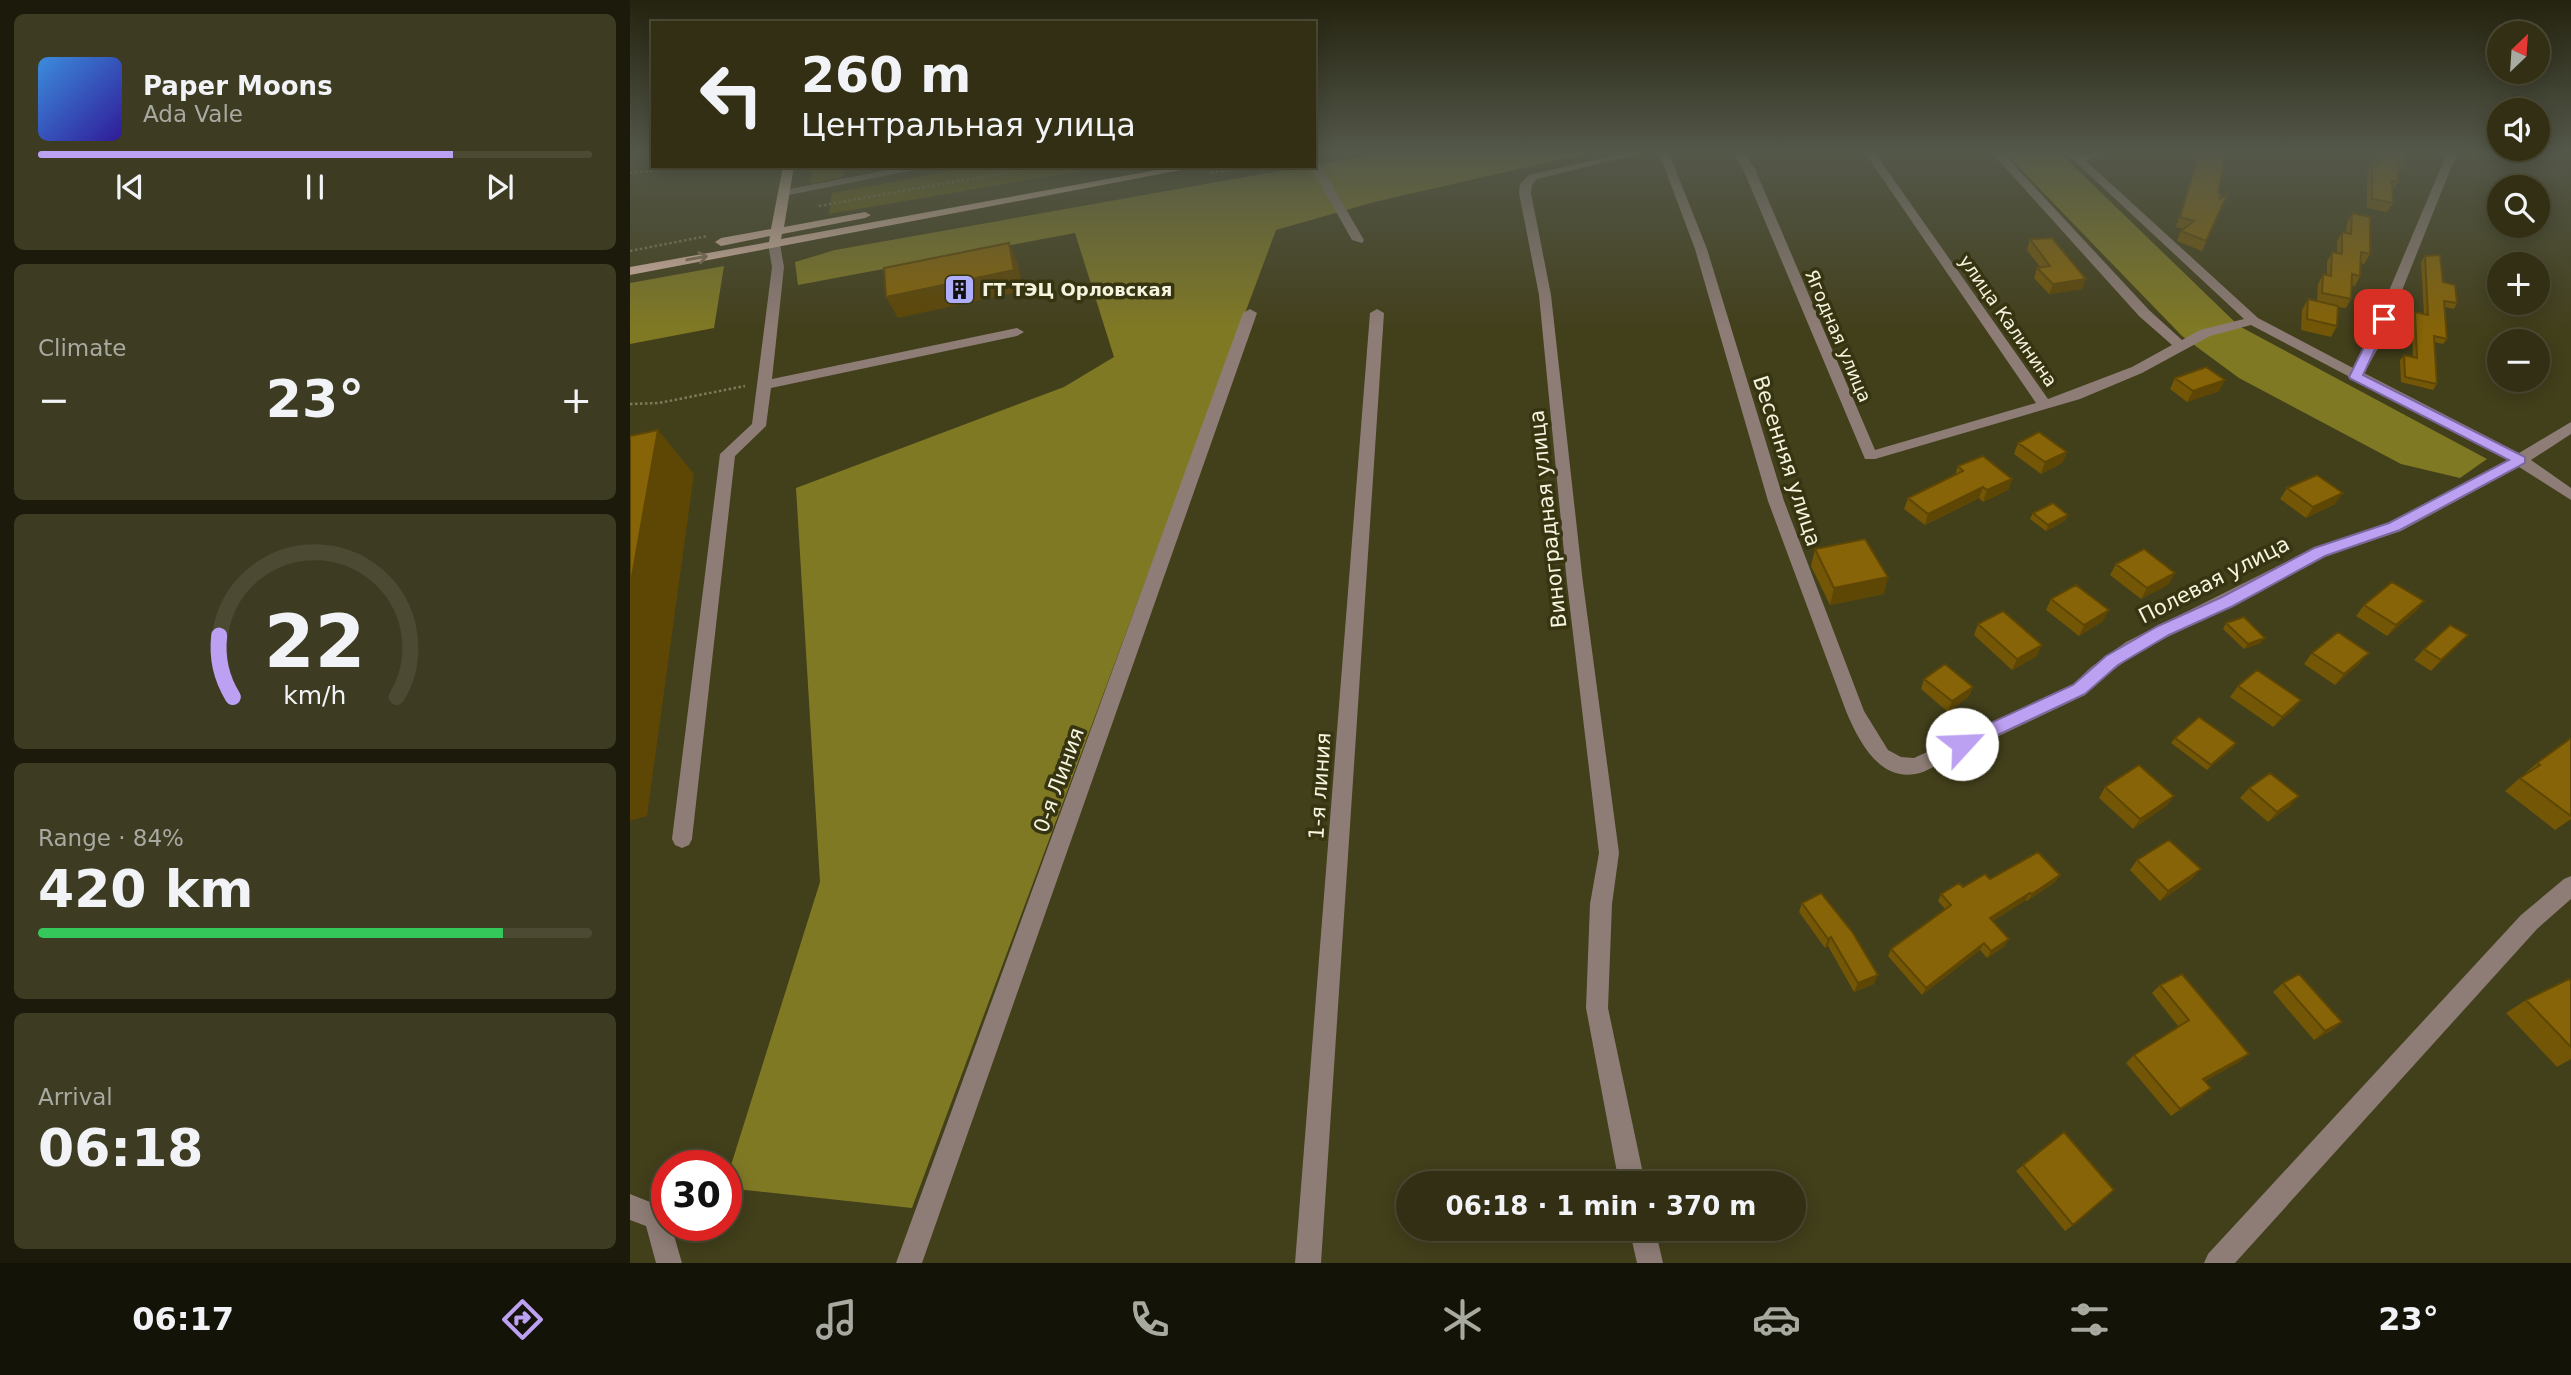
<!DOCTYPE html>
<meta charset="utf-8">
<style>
:root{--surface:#322f14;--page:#3d3b22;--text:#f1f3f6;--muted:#a8a9a0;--line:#4d4a34;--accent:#bca0f2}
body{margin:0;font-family:"DejaVu Sans",sans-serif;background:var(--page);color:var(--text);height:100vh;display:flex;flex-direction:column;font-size:26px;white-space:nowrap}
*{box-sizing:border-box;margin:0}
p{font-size:23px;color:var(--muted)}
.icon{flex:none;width:38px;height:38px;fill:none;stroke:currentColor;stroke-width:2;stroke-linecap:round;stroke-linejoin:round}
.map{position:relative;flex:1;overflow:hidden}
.panel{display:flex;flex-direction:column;gap:14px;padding:14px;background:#1c1a0b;width:630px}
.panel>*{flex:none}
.guide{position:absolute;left:21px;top:21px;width:665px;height:147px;border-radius:0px;box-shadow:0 4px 18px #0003,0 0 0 2px var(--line);background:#322f14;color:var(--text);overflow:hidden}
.needle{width:46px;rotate:25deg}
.controls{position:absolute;left:1857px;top:21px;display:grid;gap:14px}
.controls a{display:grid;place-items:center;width:63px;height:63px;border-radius:50%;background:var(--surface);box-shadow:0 4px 18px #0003,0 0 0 2px var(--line);font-size:35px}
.speed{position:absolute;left:21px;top:1150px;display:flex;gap:14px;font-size:35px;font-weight:700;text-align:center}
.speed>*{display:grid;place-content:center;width:91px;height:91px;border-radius:50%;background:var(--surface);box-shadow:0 4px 18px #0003,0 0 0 2px var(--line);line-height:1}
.speed .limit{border:10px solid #d22;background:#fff;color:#111}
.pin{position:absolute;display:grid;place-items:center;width:60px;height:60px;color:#fff;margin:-30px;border-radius:14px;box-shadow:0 4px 10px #0006}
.me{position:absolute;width:77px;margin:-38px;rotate:65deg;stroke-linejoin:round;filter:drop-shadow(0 0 5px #0008)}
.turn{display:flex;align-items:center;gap:24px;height:147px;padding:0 35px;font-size:32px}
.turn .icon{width:91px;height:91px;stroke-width:2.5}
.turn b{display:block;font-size:49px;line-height:60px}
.big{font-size:52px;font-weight:600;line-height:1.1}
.panel .card{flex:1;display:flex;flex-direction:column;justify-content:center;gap:10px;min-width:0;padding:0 24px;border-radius:10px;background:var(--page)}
.panel .dial{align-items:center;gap:0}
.dial svg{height:182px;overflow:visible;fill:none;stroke:var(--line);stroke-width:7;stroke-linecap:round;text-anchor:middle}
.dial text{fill:var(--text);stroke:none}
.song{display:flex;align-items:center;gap:21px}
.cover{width:84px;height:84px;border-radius:10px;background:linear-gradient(135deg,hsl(210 70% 55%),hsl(250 70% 35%))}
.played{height:7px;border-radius:4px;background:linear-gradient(90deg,var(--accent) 75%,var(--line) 75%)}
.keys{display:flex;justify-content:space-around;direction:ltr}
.heat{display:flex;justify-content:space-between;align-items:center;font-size:38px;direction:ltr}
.charge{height:10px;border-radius:5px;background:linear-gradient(90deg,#34c759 84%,var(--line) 0)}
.trip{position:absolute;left:766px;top:1171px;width:410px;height:70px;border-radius:35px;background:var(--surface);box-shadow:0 4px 18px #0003,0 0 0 2px var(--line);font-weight:600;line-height:70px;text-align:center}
.tab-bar{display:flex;height:112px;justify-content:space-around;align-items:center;background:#141308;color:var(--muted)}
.tab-bar .icon{width:49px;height:49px}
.tab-bar .active{color:var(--accent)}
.tab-bar b{font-size:32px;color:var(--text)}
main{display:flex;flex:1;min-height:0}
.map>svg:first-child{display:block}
</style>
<main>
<section class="panel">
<div class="card">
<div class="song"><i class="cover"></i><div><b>Paper Moons</b><p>Ada Vale</p></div></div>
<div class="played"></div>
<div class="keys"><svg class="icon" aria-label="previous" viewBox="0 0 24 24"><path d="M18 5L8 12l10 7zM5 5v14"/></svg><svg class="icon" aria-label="pause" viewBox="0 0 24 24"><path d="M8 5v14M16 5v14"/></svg><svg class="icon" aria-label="next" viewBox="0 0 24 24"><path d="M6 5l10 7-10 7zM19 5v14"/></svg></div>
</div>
<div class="card"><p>Climate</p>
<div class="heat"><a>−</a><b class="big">23°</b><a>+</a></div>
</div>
<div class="card dial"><svg viewBox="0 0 100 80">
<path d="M14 69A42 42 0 1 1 86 69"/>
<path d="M14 69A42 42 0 0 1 8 42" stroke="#bca0f2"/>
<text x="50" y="56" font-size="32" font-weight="700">22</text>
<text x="50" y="72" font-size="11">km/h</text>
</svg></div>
<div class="card"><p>Range · 84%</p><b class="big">420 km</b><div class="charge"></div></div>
<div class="card"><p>Arrival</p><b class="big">06:18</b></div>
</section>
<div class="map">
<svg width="1941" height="1263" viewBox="0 0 1941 1263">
<rect width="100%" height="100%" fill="#423f1b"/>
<!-- green -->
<path fill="#645e09" d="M182,166H214L213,177L180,184Z
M348,166H481L199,214L202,193Z"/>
<!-- forest -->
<path fill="#807924" d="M751,153H959L744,202L646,230L282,1208L96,1188V1181L190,882L166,488L434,387L484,357L445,233L168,285L165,262L205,250Z
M1375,153H1430L1609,326L1857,459L1830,478L1771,464L1609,378L1552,336Z
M94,266L84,328L0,344V283Z"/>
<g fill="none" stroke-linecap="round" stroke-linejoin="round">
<!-- path -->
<path stroke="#7d7b5c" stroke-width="2.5" stroke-dasharray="2.5 2.5" stroke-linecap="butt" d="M0,173L60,166
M581,173L619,166
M189,206L412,166
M0,251L77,236
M0,404L29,403L115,386"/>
<!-- minor -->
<path fill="#8e7d76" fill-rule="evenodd" d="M994,153H1012L907,179L902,185L901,193L921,295L953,583L989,853L982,904L978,1008L1015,1183H989L956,1008L960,904L969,853L937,583L909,295L889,193L890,184L899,175Z
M1029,153H1039L1077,249L1154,501L1234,711L1258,750L1271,757L1284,758L1443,685L1460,668L1496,642L1684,548L1759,523L1878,460L1727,381L1720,380L1718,376L1621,325L1580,336L1512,373L1450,399L1245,459H1235L1113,169L1104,153H1114L1125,169L1245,450L1406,403L1235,153H1245L1418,399L1502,367L1542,345L1509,316L1362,153H1373L1519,310L1552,340L1570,330L1614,319L1436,153H1447L1450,156L1475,153L1456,161L1628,318L1723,368L1737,343L1817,153H1827L1751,343L1734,373L1889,453L1941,422V434L1901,460L1941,488V500L1889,467L1771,531L1696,556L1508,652L1472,678L1455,695L1293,772C1251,786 1229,742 1216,711L1138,501L1065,249Z
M684,160L689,163L734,240L732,243L722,240L680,166H684Z
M280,166H304L154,196L148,193L154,190Z
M144,240L150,244L154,267L142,379L387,328L394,332L387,336L141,388L136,426L105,456L62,839L59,845L52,848L45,845L42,839L90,454L122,424L142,267L138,244Z
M620,309L627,313L292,1263H266L613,313Z
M747,309L754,313L691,1263H665L740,313Z
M1941,876V899L1907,929L1605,1263H1574L1578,1254L1891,915L1934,879Z
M0,1194L35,1208L37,1225H41L52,1263H26L16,1226L0,1220Z
M999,1228H1025L1033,1263H1007Z"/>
<!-- major -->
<path fill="#debbac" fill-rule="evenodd" d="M153,166H164L154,227L235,212L241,215L235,218L152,234L151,239L548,166H572L0,275V267L139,242L140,236L91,246L85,242L91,238L141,229Z"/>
</g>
<!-- wall -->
<path fill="#735606" d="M1553,153H1596L1588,193L1590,199L1598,193L1572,251L1547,241L1551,231L1554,229L1546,227L1567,157Z
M1744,153H1795L1792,158L1775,155V162L1770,171L1767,170L1768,182L1763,190V203L1757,212L1737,208V172L1742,163H1744Z
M1722,213L1740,254L1734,264L1730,263V276L1725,286L1721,285V299L1716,308L1708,307L1707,326L1701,337L1671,330L1672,310L1678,299L1687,301L1688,284L1693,274L1697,275V262L1702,252L1707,253V241L1712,232L1716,233L1717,223Z
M1400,239L1452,289L1419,294L1404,278L1407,268L1410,267L1397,250Z
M1795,256L1827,303L1824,309L1815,307L1817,339L1813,344L1804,342L1807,384L1803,390L1771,382L1770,360L1774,355L1783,357L1782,317L1785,312L1794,314L1791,262Z
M1545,378L1589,391L1557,402L1540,389Z
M1388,443L1437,452L1432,463L1411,474L1384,454Z
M1328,466L1382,479L1378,490L1353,502L1349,498L1295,525L1274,509L1278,498L1325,475Z
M1657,488L1705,504L1676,518L1650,499Z
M1403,513L1436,520L1416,531L1400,519Z
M1185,549L1254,594L1200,605L1181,566Z
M1486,564L1539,584L1511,599L1480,575Z
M1421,599L1473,621L1449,636L1416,610Z
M1794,601L1785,612L1757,636L1726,616L1734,605Z
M1596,623L1631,643L1614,649L1593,629Z
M1348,624L1407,656L1382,670L1344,635Z
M1838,635L1801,671L1784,660L1794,649Z
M1682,653L1730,663L1705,685L1674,664Z
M1294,679L1343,687L1338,697L1318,712L1291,689Z
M1608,686L1671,700L1662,711L1643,727L1600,697Z
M1545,738L1606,743L1602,749L1577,770L1541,743Z
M1941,738V819L1925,830L1875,791L1907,763Z
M1475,787L1544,796L1536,806L1503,829L1469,798Z
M1619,788L1660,806L1638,822L1610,798Z
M1507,860L1562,879L1530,901L1500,870Z
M1430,875L1425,882L1397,901L1396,900L1363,921L1375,946L1357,958L1350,950L1292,995L1258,956L1261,949L1315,909L1308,901L1311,894L1360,879Z
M1172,903L1244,984L1224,992L1198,946L1195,948L1169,912Z
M1941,981V1059L1927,1067L1876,1013L1896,1000Z
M1653,983L1712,1022L1701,1031L1684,1040L1643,992Z
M1530,985L1619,1054L1609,1062L1575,1081L1572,1096L1541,1116L1496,1063L1504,1055L1548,1026L1522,993Z
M1393,1165L1443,1225L1435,1231L1386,1171Z"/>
<!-- shaded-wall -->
<path fill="#5e4605" d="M379,243L388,264L393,291L268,318L256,297Z
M1456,279L1452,289L1419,294L1423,284Z
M1595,380L1589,391L1557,402L1563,391Z
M28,430L64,474L17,816L0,821V588Z
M1437,452L1432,463L1411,474L1415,462Z
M1382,479L1378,490L1353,502L1357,490Z
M1353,487L1349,498L1295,525L1298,514Z
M1713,493L1705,504L1676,518L1683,507Z
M1438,515L1436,520L1416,531L1418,525Z
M1545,573L1539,584L1511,599L1517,588Z
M1258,577L1254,594L1200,605L1204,588Z
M1794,601L1785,612L1757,636L1766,625Z
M1479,610L1473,621L1449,636L1454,625Z
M1838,635L1828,646L1801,671L1811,660Z
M1635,638L1631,643L1614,649L1618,644Z
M1412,645L1407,656L1382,670L1387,659Z
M1739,653L1730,663L1705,685L1714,674Z
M1343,687L1338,697L1318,712L1322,701Z
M1671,700L1662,711L1643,727L1652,717Z
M1606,743L1602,749L1577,770L1581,765Z
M1544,796L1536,806L1503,829L1510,819Z
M1669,796L1660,806L1638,822L1647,812Z
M1571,869L1562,879L1530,901L1538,891Z
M1430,875L1425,882L1397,901L1402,894Z
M1400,893L1396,900L1356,925L1360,918Z
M1201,937L1198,946L1195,948L1198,939Z
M1379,939L1375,946L1357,958L1361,951Z
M1354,943L1350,950L1292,995L1296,988Z
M1248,975L1244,984L1224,992L1228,983Z
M1712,1022L1701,1031L1684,1040L1695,1031Z
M1619,1054L1609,1062L1564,1087L1573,1079Z
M1581,1088L1572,1096L1541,1116L1550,1109Z"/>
<!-- building -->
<path fill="#866407" stroke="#5e4605" stroke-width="2" d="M1569,153H1596L1588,193L1591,194L1590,199L1598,193L1576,241L1551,231L1564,221L1550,217Z
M1749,153H1775V162L1767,160L1768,182L1762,181L1763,203L1742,199V163L1749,164Z
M1722,213L1740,217V254L1731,252L1730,276L1722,274L1721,299L1692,293L1693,274L1701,276L1702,252L1712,254V232L1721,234Z
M1422,238L1456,279L1423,284L1407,268L1420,266L1400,239Z
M379,243L384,270L256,297L254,268Z
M1810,255L1813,282L1825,285L1827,303L1814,301L1817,339L1804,336L1807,384L1775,377L1774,355L1787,358L1785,312L1798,315L1795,256Z
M1678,299L1708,306L1707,326L1677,319Z
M1576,367L1595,380L1563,391L1545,378Z
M28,430L0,588V436Z
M1409,432L1437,452L1415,462L1388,443Z
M1353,456L1382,479L1357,490L1353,487L1298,514L1278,498L1333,471L1328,466Z
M1687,475L1713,493L1683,507L1657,488Z
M1423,503L1438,515L1418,525L1403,513Z
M1235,539L1258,577L1204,588L1185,549Z
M1514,549L1545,573L1517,588L1486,564Z
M1762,582L1794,601L1766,625L1734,605Z
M1446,585L1479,610L1454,625L1421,599Z
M1373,611L1412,645L1387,659L1348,624Z
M1614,617L1635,638L1618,644L1596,623Z
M1820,625L1838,635L1811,660L1794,649Z
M1708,632L1739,653L1714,674L1682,653Z
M1315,664L1343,687L1322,701L1294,679Z
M1627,670L1671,700L1652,717L1608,686Z
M1569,717L1606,743L1581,765L1545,738Z
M1941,738V816L1890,778L1910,765L1907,763Z
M1509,765L1544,796L1510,819L1475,787Z
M1640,773L1669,796L1647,812L1619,788Z
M1539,840L1571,869L1538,891L1507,860Z
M1408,852L1430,875L1402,894L1400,893L1360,918L1379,939L1361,951L1354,943L1296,988L1261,949L1321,905L1311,894L1329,883L1333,887L1355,874L1360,879Z
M1191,893L1223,933L1248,975L1228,983L1201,937L1198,939L1172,903Z
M1552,974L1619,1054L1573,1079L1581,1088L1550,1109L1504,1055L1559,1020L1530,985Z
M1669,974L1712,1022L1695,1031L1653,983Z
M1939,979L1941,981V1047L1896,1000Z
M1434,1132L1484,1190L1443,1225L1393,1165Z"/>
<!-- one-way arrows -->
<defs><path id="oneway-shaft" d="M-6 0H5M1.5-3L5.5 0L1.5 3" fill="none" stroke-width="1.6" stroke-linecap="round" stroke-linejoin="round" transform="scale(1.75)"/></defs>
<use stroke="#827157" href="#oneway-shaft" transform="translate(67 258) rotate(-10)"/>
<!-- sky -->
<linearGradient id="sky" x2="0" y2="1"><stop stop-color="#24230f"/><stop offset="0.46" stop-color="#54584a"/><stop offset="1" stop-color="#54584a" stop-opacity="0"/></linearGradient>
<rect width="1941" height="330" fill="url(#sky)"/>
<!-- route -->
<path fill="#bca0f2" stroke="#7a689d" stroke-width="2" d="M1754,315L1759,319L1733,375L1895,457V463L1770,530L1695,556L1603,606L1539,635L1488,665L1455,694L1338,749H1326L1323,744L1326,739L1443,685L1476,656L1528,626L1592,597L1684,548L1759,523L1879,460L1721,379L1719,377L1748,319Z"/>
<!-- icons -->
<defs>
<symbol id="building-square" viewBox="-11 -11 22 22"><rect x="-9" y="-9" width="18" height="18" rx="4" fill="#afaefa" stroke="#373411"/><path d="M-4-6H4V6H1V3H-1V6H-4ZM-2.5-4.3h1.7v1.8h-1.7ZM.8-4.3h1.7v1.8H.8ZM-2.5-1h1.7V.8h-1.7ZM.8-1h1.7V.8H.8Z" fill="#111"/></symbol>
</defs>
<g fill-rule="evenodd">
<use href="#building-square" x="312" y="272" width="35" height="35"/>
</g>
<g text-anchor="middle" stroke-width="7" stroke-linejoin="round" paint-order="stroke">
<!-- far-poi labels -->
<g font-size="18" font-weight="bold" fill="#f5f4df" stroke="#373411" text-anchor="start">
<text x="352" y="296">ГТ ТЭЦ Орловская</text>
</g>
<!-- far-street labels -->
<g font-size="18" fill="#f5f4df" stroke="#373411">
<text transform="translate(1378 321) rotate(55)" y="6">улица Калинина</text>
<text transform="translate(1208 336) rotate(67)" y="6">Ягодная улица</text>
</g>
<!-- street labels -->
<g font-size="21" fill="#f5f4df" stroke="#373411">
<text transform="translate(1157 461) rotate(72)" y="7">Весенняя улица</text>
<text transform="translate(918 519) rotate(-96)" y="7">Виноградная улица</text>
<text transform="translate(1584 580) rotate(-27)" y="7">Полевая улица</text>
<text transform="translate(429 780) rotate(-70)" y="7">0-я Линия</text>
<text transform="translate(690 786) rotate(-86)" y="7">1-я линия</text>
</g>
</g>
</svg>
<div class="controls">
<a><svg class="needle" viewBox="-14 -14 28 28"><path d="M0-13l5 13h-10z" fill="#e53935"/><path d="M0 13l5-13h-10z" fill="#a8a9a0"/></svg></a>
<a><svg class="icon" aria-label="sound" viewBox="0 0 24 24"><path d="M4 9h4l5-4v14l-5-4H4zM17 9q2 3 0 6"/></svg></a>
<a><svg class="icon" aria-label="search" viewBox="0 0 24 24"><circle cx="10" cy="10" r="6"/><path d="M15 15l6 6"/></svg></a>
<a>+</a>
<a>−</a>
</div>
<div class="speed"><div class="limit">30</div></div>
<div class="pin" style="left:1754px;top:319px;background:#d93025"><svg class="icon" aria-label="arrive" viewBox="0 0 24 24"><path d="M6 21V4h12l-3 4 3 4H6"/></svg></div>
<svg class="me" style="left:1332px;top:744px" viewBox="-20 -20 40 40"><circle r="19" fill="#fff"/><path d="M0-13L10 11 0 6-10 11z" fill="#bca0f2"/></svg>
<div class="trip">06:18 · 1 min · 370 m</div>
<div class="guide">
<div class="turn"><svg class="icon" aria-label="left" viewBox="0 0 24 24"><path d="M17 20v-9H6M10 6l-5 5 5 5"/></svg><div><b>260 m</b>Центральная улица</div></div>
</div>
</div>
</main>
<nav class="tab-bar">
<b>06:17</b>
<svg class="icon active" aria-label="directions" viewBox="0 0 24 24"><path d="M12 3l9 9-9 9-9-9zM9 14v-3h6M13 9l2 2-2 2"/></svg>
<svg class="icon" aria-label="music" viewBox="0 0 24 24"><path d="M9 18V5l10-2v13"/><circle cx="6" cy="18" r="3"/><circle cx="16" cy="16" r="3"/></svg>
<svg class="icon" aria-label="phone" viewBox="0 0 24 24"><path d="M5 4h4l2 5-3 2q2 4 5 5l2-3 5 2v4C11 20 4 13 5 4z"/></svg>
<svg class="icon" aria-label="climate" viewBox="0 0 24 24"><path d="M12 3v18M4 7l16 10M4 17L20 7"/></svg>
<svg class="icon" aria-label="car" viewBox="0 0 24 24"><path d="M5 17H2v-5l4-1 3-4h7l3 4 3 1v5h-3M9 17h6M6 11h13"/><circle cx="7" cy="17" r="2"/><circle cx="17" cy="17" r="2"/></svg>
<svg class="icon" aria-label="filters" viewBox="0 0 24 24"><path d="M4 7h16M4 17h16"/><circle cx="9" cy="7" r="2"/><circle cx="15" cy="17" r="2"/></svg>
<b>23°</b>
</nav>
